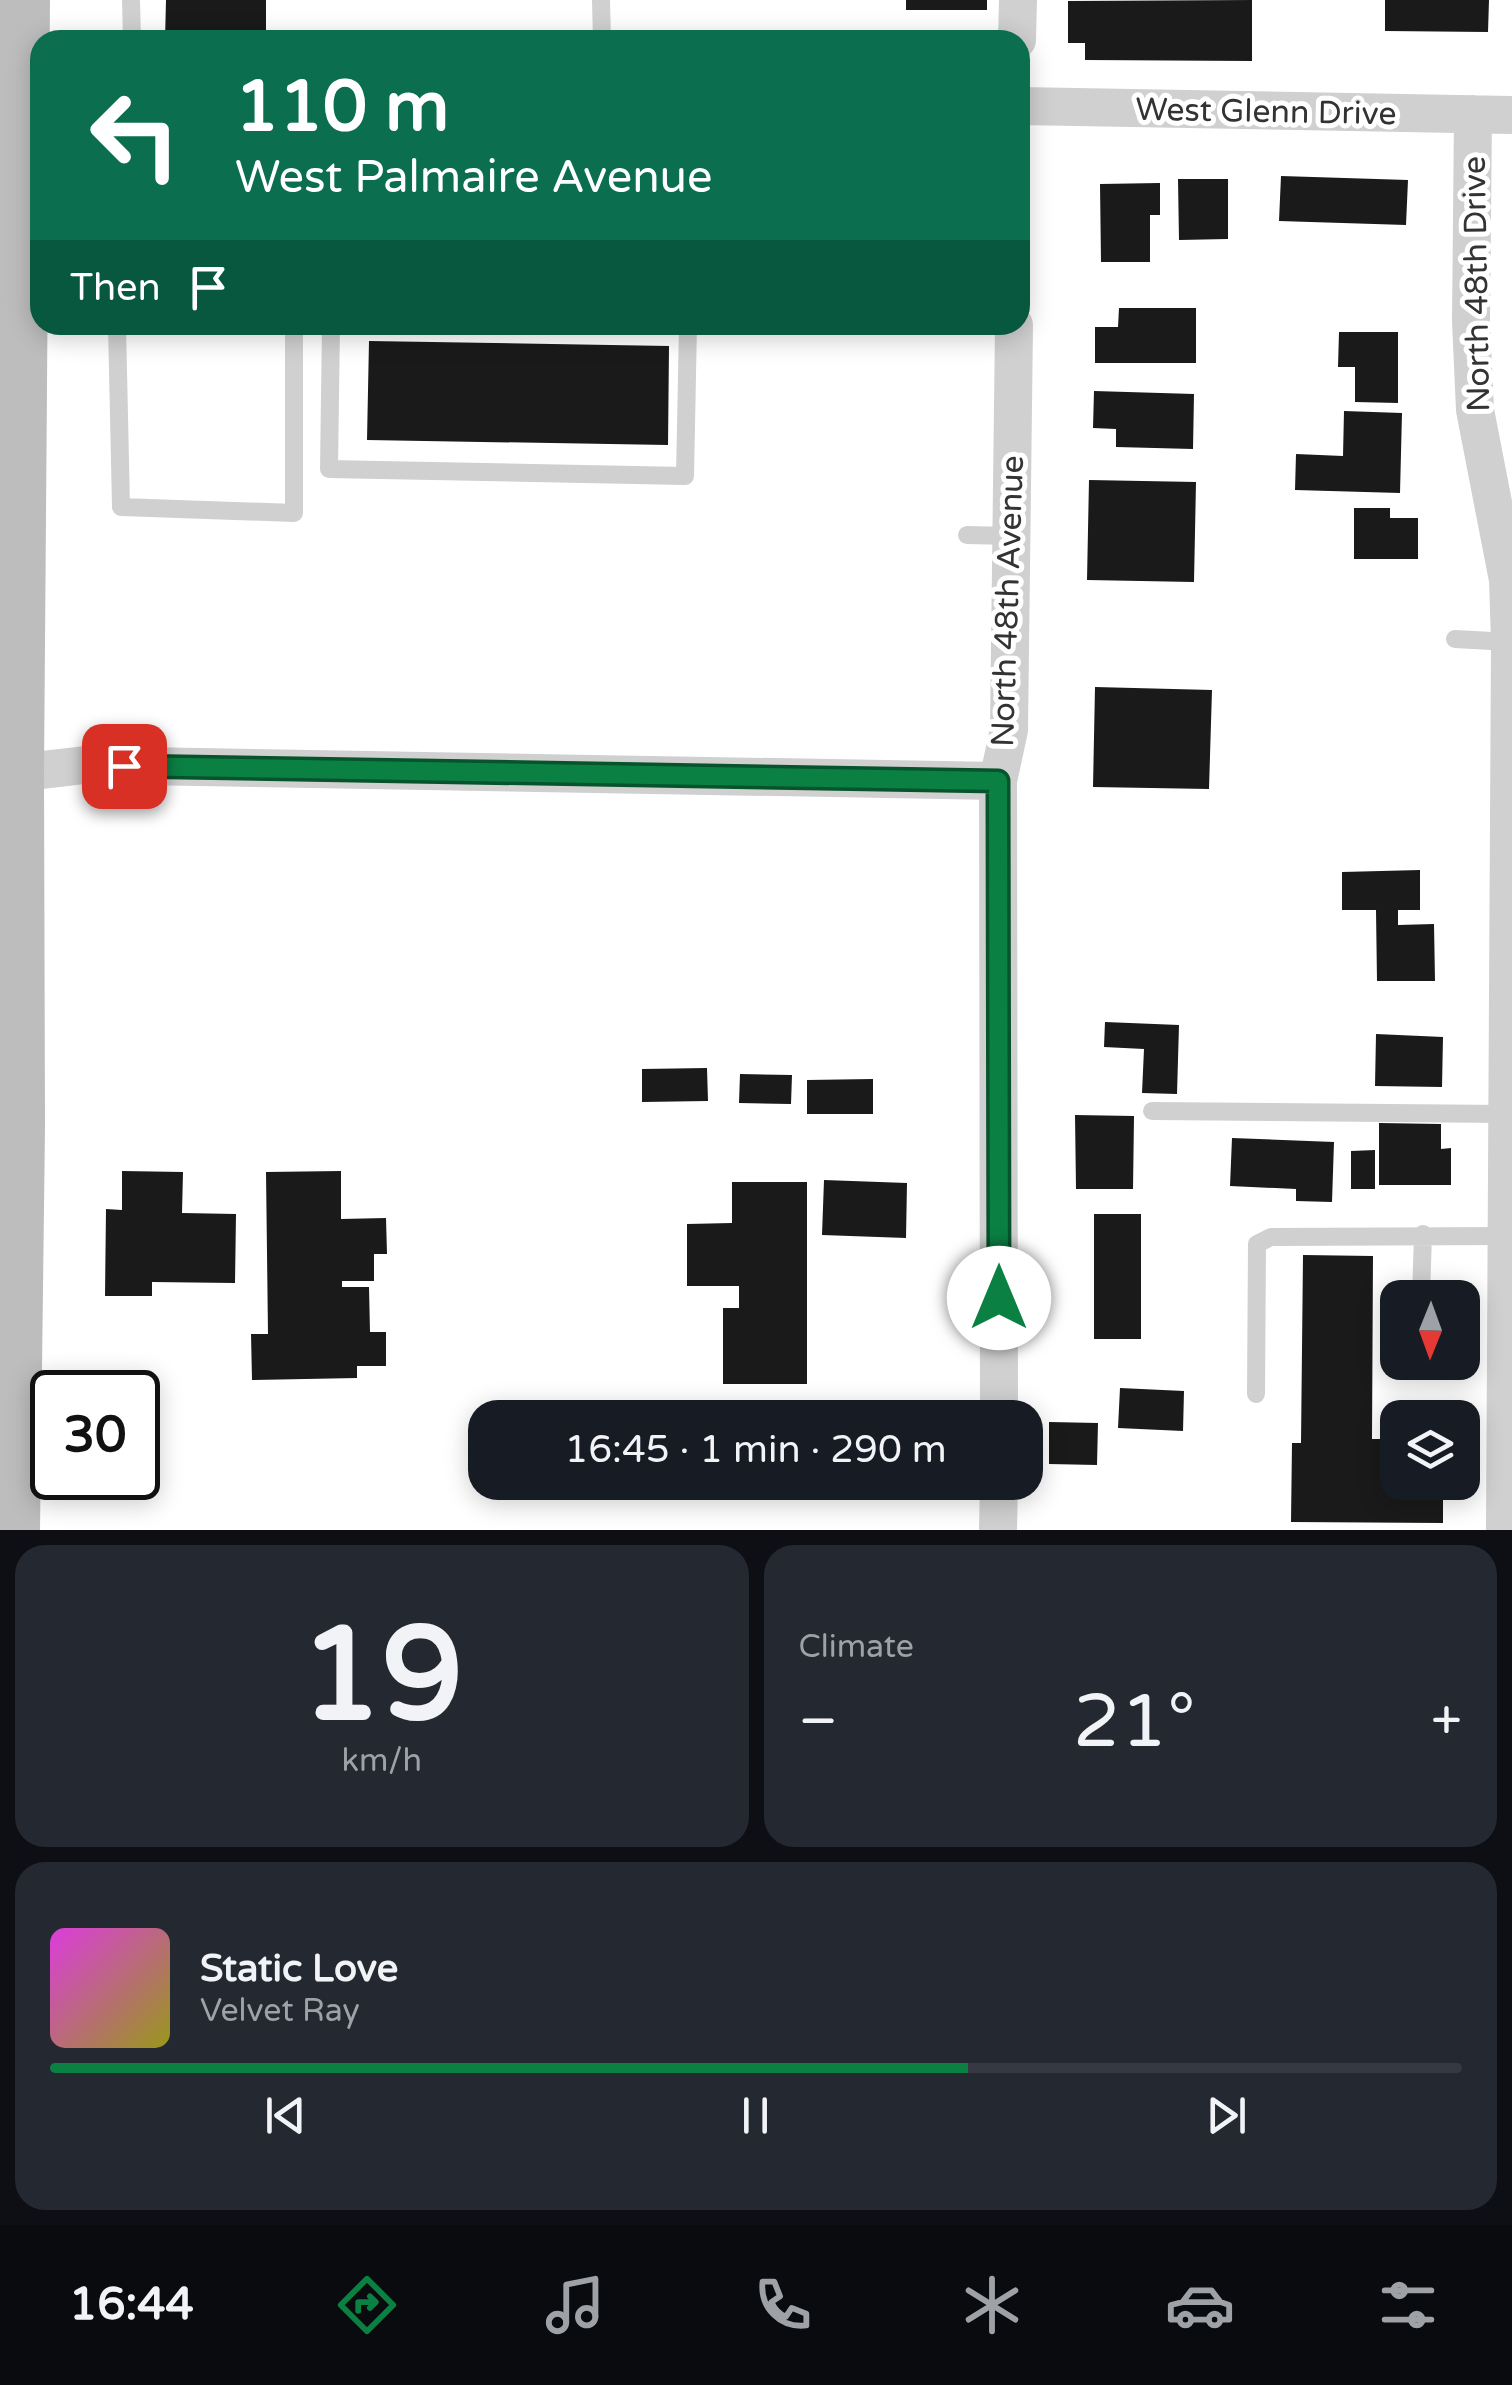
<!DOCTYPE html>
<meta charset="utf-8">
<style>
:root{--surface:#171b24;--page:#242831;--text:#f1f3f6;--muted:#9ea1a6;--line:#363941;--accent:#0b8043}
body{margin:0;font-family:"Varela Round",sans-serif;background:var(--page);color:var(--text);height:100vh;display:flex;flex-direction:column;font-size:38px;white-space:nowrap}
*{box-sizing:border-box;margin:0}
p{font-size:32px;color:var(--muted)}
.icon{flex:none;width:55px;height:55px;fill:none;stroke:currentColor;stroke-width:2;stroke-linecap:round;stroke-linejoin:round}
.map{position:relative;height:1530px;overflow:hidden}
.sheet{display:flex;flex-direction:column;gap:15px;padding:15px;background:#0d0f14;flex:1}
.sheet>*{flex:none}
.hud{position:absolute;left:30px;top:30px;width:1000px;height:305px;border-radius:30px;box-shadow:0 5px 25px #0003;background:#0b6e4f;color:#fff;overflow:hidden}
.needle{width:65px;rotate:181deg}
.tools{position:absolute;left:1380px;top:1280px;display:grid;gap:20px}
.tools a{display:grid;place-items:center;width:100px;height:100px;border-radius:20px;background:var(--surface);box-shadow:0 5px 25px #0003;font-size:50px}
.speed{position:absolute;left:30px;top:1370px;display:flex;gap:20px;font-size:50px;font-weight:700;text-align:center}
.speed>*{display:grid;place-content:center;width:130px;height:130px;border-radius:50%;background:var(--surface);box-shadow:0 5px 25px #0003;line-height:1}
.speed .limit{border:5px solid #111;border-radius:15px;background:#fff;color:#111}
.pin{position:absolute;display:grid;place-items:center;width:85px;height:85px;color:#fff;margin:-42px;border-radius:20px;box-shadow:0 5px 15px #0006}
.me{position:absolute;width:110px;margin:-55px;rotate:0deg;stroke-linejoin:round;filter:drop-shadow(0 0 8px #0008)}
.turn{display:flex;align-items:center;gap:35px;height:210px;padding:0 40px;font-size:45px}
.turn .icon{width:130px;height:130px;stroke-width:2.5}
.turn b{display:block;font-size:70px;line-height:85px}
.then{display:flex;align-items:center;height:95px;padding:0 40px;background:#0003;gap:20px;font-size:38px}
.big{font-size:75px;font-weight:600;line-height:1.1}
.sheet .widget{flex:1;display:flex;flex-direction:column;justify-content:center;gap:15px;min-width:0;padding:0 35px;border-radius:30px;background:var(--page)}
.sheet .dial{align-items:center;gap:0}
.dial b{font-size:130px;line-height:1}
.song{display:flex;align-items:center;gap:30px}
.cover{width:120px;height:120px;border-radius:15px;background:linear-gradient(135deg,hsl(300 70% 55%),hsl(60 70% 35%))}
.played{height:10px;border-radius:5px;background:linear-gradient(90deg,var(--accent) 65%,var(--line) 65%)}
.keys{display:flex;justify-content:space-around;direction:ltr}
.heat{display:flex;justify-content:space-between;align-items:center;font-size:55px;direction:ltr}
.sheet .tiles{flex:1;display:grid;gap:15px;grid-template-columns:1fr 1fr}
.widget:last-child{grid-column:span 2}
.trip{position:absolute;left:468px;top:1400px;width:575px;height:100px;border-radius:30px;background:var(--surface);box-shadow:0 5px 25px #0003;font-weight:600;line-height:100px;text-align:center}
.tabs{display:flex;height:160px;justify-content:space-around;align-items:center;background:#090b0e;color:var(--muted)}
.tabs .icon{width:70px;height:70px}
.tabs .current{color:var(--accent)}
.tabs b{font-size:45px;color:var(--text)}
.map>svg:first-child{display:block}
</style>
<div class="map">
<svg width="1512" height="1530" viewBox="0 0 1512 1530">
<rect width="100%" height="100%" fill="#fff"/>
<!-- building -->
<path fill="#1a1a1a" d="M166,0H266V40H165Z
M906,0H987V10H906Z
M1252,0V61L1085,60V43H1068V1Z
M1385,0H1489L1488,32L1385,31Z
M1281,176L1408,180L1406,225L1279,221Z
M1178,179H1228V239L1179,240Z
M1160,183V215H1150V262H1101L1100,184Z
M1119,308H1196V363H1095V327H1118Z
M1339,332H1398V403L1355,402V367H1338Z
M369,341L669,346L668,445L367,440Z
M1094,391L1194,394L1193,449L1116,447V429L1093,428Z
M1344,411L1402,413L1400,493L1295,490L1296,454L1343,456Z
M1089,480L1196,482L1194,582L1087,580Z
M1354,508H1390V518H1418V559H1354Z
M1095,687L1212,690L1209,789L1093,787Z
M1420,870V910H1398V925L1434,924L1435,981H1377L1376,910H1342V872Z
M1105,1022L1179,1025L1177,1094L1142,1093L1144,1049L1104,1047Z
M1376,1034L1443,1037L1442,1087L1375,1086Z
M707,1068L708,1101L642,1102V1069Z
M740,1074L792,1075L791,1104L739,1103Z
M873,1079V1114H807V1080Z
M1075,1115L1134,1116L1133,1189H1076Z
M1379,1123L1441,1124V1149L1451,1148V1185H1379Z
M1232,1138L1334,1142L1332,1202L1296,1201V1189L1230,1186Z
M1375,1150V1189H1351V1151Z
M122,1171L183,1172L182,1213L236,1214L235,1283L152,1282V1296H105L106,1209L122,1210Z
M341,1171V1219L386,1218L387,1254H374V1281H342V1287H369L370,1332H386V1366H357V1378L252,1380L251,1334H268L266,1172Z
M824,1180L907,1183L906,1238L822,1235Z
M732,1182H807V1384H723V1308H739V1286H687V1224L732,1223Z
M1094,1214H1141V1339H1094Z
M1303,1255L1373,1256L1372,1439H1398V1482H1443V1523L1291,1522L1292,1443H1301Z
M1120,1388L1184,1391L1183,1431L1118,1428Z
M1049,1422L1098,1423L1097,1465L1049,1464Z"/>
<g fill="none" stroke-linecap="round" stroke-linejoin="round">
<!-- lane -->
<path stroke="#d0d0d0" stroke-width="18" d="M131,0L132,40
M601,0L602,40
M117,325L121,507L294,513V325
M331,325L329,469L685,476L688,325
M967,535L1012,536
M1455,639L1510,642
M1152,1111L1507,1114
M1421,1298L1423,1234
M1256,1394L1257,1244L1271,1237L1506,1236"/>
<!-- street -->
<path stroke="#d0d0d0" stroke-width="38" d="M1017,40L1018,0
M1020,106L1512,115
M1473,114L1471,321L1475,410L1508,580L1510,642L1505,1530
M0,775L85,765L998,781
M999,1418L998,781L1009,730L1014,325
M998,1530L999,1482"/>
<!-- secondary -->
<path stroke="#bdbdbd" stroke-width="52" d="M14,1530L19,1127L18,772L24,0"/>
</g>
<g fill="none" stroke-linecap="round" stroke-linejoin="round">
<defs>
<path id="route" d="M124,766L998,781L999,1298"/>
</defs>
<!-- route casing -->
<use href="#route" stroke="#07532c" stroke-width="25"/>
<!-- route -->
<use href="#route" stroke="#0b8043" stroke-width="18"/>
</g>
<g text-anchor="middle" stroke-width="10" stroke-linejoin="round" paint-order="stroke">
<!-- street labels -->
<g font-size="32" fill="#333" stroke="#fff">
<text transform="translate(1266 111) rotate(1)" y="11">West Glenn Drive</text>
<text transform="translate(1476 284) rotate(-91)" y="11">North 48th Drive</text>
<text transform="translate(1007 601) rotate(-88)" y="11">North 48th Avenue</text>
</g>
</g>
</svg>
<div class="tools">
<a><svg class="needle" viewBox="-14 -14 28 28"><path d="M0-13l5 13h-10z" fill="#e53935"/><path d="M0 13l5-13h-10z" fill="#9ea1a6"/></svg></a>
<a><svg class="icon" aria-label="layers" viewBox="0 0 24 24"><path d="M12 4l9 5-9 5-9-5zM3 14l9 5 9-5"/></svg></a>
</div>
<div class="speed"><div class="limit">30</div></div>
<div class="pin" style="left:124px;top:766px;background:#d93025"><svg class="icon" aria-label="arrive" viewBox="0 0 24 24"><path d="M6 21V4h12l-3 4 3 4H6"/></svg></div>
<svg class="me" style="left:999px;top:1298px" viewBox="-20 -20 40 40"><circle r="19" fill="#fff"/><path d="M0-13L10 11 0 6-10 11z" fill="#0b8043"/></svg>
<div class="trip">16:45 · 1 min · 290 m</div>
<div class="hud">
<div class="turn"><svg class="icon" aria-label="left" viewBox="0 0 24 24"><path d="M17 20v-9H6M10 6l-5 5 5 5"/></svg><div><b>110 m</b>West Palmaire Avenue</div></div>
<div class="then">Then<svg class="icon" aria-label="arrive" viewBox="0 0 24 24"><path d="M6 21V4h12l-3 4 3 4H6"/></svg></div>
</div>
</div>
<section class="sheet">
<div class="tiles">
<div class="widget dial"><b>19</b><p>km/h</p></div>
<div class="widget"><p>Climate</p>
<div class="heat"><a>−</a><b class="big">21°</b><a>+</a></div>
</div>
<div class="widget">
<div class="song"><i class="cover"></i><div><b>Static Love</b><p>Velvet Ray</p></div></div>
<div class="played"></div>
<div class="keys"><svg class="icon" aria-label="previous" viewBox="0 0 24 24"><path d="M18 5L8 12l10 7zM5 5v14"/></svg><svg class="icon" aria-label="pause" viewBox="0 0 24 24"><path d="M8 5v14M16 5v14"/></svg><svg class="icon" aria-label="next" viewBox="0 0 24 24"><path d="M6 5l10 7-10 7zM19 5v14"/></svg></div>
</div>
</div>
</section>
<nav class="tabs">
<b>16:44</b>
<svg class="icon current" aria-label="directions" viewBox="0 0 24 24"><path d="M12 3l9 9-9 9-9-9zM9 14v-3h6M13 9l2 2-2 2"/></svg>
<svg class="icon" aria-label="music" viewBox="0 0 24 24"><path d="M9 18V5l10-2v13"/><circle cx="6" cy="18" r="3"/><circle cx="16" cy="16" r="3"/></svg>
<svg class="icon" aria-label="phone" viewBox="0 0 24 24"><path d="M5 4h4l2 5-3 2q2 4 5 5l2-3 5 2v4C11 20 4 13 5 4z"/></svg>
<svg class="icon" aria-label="climate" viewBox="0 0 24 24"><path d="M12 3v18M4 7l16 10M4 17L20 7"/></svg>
<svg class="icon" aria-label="car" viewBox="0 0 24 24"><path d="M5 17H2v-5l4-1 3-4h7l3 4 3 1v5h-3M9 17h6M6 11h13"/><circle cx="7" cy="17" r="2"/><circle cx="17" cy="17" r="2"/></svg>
<svg class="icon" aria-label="filters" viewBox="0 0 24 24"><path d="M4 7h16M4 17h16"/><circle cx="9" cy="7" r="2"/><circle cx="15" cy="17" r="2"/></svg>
</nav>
